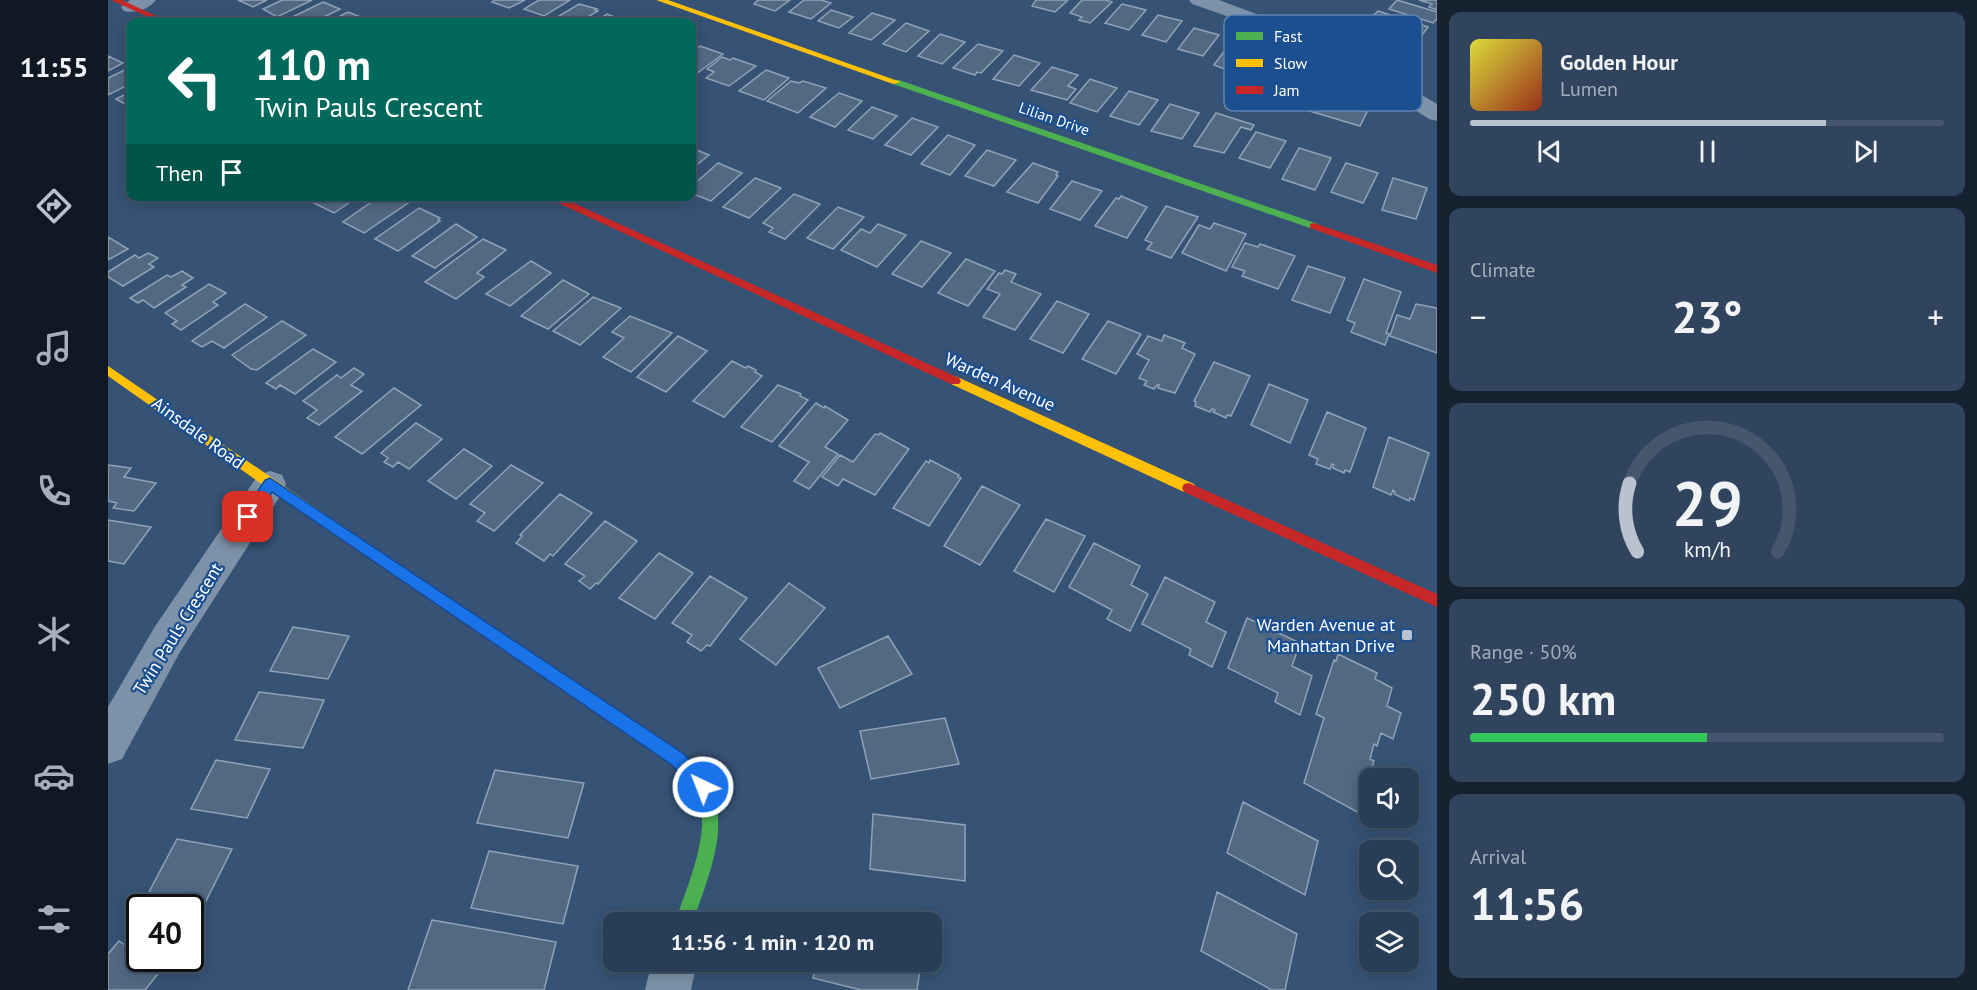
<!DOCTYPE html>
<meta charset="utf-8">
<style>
:root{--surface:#283e57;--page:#30455d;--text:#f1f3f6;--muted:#a5aeba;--line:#44576d;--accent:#b9c2ce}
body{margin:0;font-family:"PT Sans",sans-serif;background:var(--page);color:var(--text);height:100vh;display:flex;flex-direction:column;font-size:22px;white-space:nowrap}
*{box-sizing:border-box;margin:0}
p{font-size:20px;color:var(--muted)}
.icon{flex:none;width:33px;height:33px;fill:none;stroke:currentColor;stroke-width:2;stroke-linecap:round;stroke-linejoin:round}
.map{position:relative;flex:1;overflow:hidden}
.panel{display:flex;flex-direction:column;gap:12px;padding:12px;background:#162230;width:540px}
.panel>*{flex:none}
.top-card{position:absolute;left:18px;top:18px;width:570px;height:183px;border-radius:12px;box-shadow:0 3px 15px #0003,0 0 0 2px var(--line);background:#00695c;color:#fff;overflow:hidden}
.controls{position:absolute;left:1251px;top:768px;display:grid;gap:12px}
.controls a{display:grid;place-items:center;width:60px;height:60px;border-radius:12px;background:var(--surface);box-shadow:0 3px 15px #0003,0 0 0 2px var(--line);font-size:30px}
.speed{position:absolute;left:18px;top:894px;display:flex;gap:12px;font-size:30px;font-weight:700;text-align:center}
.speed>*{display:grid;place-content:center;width:78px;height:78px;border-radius:50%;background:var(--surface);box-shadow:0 3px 15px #0003,0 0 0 2px var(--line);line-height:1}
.speed .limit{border:3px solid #111;border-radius:9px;background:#fff;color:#111}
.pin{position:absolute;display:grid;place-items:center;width:51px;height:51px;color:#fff;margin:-26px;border-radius:12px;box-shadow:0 3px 9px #0006}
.me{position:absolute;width:66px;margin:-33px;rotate:317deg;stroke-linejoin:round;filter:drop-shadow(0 0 4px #0008)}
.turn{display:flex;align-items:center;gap:21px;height:126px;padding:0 30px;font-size:27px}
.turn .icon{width:78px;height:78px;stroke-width:2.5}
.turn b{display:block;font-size:42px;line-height:51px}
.then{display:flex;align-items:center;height:57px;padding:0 30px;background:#0003;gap:12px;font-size:22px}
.big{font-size:45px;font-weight:800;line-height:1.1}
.panel .widget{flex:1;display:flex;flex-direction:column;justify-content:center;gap:9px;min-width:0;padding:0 21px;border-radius:12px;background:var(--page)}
.panel .dial{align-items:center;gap:0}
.dial svg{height:156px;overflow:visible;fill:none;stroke:var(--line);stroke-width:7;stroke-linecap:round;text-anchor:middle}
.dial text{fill:var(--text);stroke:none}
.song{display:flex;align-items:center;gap:18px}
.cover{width:72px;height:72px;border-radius:9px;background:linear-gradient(135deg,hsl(60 70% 55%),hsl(10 70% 35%))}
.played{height:6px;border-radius:3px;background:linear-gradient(90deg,var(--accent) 75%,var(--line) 75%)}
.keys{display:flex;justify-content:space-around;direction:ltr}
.heat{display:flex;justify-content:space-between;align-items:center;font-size:33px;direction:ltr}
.charge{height:9px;border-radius:4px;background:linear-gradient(90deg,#34c759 50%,var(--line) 0)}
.trip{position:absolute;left:495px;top:912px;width:339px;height:60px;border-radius:12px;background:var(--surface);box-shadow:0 3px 15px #0003,0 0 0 2px var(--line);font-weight:800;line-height:60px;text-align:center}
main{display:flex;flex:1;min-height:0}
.tabs{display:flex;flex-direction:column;width:108px;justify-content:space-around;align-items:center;background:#101923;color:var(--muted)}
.tabs .icon{width:42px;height:42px}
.tabs .selected{color:var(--accent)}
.tabs b{font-size:27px;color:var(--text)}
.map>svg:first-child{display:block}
</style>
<main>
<nav class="tabs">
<b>11:55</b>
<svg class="icon selected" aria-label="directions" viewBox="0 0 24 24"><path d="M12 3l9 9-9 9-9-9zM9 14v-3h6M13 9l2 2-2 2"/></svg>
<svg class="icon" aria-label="music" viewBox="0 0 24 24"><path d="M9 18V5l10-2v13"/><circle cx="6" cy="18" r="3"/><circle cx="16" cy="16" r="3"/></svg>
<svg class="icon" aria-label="phone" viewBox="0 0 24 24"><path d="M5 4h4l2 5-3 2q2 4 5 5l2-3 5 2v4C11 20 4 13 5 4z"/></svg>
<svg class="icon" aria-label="climate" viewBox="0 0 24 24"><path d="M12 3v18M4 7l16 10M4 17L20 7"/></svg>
<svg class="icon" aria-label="car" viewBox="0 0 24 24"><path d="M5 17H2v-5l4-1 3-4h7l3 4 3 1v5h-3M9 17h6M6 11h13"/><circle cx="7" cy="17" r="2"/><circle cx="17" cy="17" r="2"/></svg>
<svg class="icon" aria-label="filters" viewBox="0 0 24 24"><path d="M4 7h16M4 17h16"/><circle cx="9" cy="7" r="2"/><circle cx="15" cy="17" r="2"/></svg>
</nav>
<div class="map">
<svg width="1329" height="990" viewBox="0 0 1329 990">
<rect width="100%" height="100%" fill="#365274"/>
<!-- building -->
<path fill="#526984" stroke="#92a2b6" stroke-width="1.5" d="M130,0H159L145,7Z
M174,0H204L169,17L155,9Z
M387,0H417L401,8L384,2Z
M431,0H462L436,16L416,9Z
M650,0H682L667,11L646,4Z
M696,0H713L723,3L703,19L681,12Z
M928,0H960L947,12L924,6Z
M974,0H998L1004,2L982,23L971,20L974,17L962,13Z
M1289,0L1329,12V19L1325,23L1281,9Z
M1311,0H1329V10L1321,7L1324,4Z
M215,2L232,9L206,22H180L178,20Z
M471,4L489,9L487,10L490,11L471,22H441Z
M1014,4L1038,10L1021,30L997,23Z
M723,10L745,17L731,28L710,21Z
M1270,11L1320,27L1312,38L1260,21Z
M240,12L258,19L252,22H220Z
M764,13L787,20L763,40L741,33Z
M499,14L519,22H486Z
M1050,15L1074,21L1058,42L1034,35Z
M798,23L821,31L798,52L775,44Z
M1086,28L1111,35L1095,56L1070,49Z
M832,34L857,42L834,64L810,56Z
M1124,41L1149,48L1138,65L1153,69L1146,80L1106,65Z
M870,44L895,51L873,73L869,72L867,75L845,68Z
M592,46L615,54L584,77V52Z
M906,55L932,63L911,86L885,79Z
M0,56L15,63L0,71Z
M614,57L622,60L625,58L648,66L621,86L598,78L606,72L599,69Z
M944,67L970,75L960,86L968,89L959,100L923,90Z
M21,68L22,84L0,95V78Z
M658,70L681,78L656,100L631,91Z
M982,79L1009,88L989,112L962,103Z
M683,81L691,83L695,81L718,88L690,113L659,101Z
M1021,91L1050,100L1031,125L1002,116Z
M1206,91L1237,101L1235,105L1259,112L1252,126L1195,109Z
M22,92V107L8,99Z
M731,93L754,101L727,127L702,117Z
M1062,104L1091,113L1074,139L1043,131Z
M764,107L789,116L765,139L740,130Z
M1108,113L1146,125L1143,130L1133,127L1116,153L1086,146Z
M804,118L830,127L803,155L777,145Z
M1148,132L1178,141L1162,168L1131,158Z
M840,135L867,145L842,175L813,164Z
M584,148L601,155L584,169Z
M1191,148L1223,158L1207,190L1174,179Z
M879,150L908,160L886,186L857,176Z
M610,163L634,173L603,201L585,194L584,186Z
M925,163L950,172L948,175L950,176L930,203L899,192Z
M1238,163L1270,173L1255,203L1223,192Z
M647,178L673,188L641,218L615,207Z
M1285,178L1319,188L1308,219L1274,210Z
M964,181L994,191L972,220L942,209Z
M686,194L712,204L677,239L661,232L665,228L655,223Z
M211,196H251L226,213L204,202Z
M272,196H286L300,203L256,233L235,222Z
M1013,196L1039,207L1019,238L987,226L1008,198L1011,199Z
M1058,206L1090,217L1063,258L1039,249L1044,243L1037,240Z
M730,207L756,217L725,249L699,238Z
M311,208L332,218L330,220L332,221L290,251L267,239Z
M1106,223L1138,234L1118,271L1074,253L1091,225L1102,229Z
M348,224L369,237L327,268L304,256Z
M770,224L798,235L769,267L733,250L753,229L762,233Z
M0,237L20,249L0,260Z
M375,239L398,250L369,273L376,277L348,299L317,282Z
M813,241L843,253L814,287L784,274Z
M1137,243L1150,247L1152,244L1187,256L1170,289L1134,276L1137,271L1124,267Z
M40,253L50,258L41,264L46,267L15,286L0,277V272L27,255L31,258Z
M858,259L887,271L860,306L830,293Z
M423,261L443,273L402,306L378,294Z
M1200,266L1237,278L1222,313L1184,300Z
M897,270L908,274L903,282L933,294L907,330L875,317L892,294L879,289L891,273L894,274Z
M74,271L85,278L74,285L78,287L46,308L35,300L30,303L22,298L59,275L63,277Z
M1256,279L1293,292L1278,333L1281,334L1277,345L1243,332L1247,323L1239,320Z
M455,280L481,294L440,329L413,316Z
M101,284L118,293L105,302L110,305L73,330L64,324L69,321L57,313Z
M485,297L513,308L472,345L445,331Z
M949,301L981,314L955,353L922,339Z
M137,304L159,317L116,348L104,341L94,347L84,341Z
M1308,304L1329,308V353L1282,336L1289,315L1302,319Z
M522,316L564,333L523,372L495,357L516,338L504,332Z
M174,321L198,335L149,370L143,369L124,355Z
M1000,321L1033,334L1008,374L974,359Z
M1056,335L1077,343L1074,348L1087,354L1067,393L1050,388L1051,385H1049L1046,389L1036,385L1039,381L1031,378L1041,360L1029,354L1040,336L1054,341Z
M570,336L599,351L558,392L529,377Z
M205,349L228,362L187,394L172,385L168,389L158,383Z
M624,361L638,368L640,366L648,370L647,372L654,376L616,417L585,401Z
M1106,362L1142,376L1123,416L1119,415L1118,418L1105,412L1107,410L1104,409L1102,412L1087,406L1088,402L1086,401Z
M246,368L256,374L243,385L254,391L211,425L199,418L209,410L195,401L229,375L233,378Z
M1161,384L1200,400L1182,443L1143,425Z
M670,385L693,394L692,396L700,400L664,442L633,427Z
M286,388L313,405L254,454L227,437Z
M708,403L716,408L717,406L740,420L717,447L730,454L701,489L686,481L701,462L671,446Z
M1219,412L1258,428L1242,472L1237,470L1236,473L1225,468L1226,465L1224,464L1222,469L1208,464L1210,459L1201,455Z
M308,423L334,439L301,469L290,462L285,467L276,462L280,458L273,453Z
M772,433L801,449L767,495L735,479L730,486L714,477L732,455L745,462L767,434L771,435Z
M1281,437L1321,453L1306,500L1302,498L1301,501L1286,494L1287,492L1285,490L1283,495L1265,487Z
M356,449L384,466L348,499L320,481Z
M822,460L851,475L850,477L853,478L821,526L785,508L818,461L821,463Z
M0,465L23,468L16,477L48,483L26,511L5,508L9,503L0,501Z
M403,465L435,483L386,531L369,521L377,513L362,504Z
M874,486L912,505L872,565L836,546Z
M452,494L484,513L445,556L442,554L436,561L408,543L414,536L412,535Z
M938,519L977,536L946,592L906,571Z
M0,520L43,527L16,564L0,561Z
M497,521L529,541L490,584L488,583L482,589L471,581L477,576L457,564Z
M986,543L1032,566L1023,585L1040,594L1022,631L999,619L1004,610L961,587Z
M551,553L585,573L547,619L511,598Z
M602,576L639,598L602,646L599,645L593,651L579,642L584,635L564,623Z
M1057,577L1107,602L1098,622L1118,632L1104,667L1081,655L1083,649L1034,624Z
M681,583L717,608L668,665L632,639Z
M1139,618L1192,643L1184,666L1204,676L1192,715L1167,702L1170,693L1120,668Z
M185,627L241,636L220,679L162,671Z
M780,636L804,674L732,708L710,668Z
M1230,654L1269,673L1267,679L1284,688L1279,706L1293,713L1285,739L1273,733L1269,746L1266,744L1262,759L1266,761L1251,813L1196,783L1216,718L1208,714L1226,660L1228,661Z
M151,692L216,700L195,748L127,740Z
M837,718L851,764L763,779L752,731Z
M108,760L162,769L139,818L83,809Z
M387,770L476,783L460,838L369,823Z
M1135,802L1210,841L1197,895L1119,853Z
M765,814L857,825V881L762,869Z
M69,839L124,849L97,903L41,892Z
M381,851L470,866L455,924L363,908Z
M1109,892L1189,934L1177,990H1164L1093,951Z
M324,920L448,942L436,990H300Z
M11,941L32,955V958H36L53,970L37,990H0V954Z
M708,962H813L809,990H753L705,978Z"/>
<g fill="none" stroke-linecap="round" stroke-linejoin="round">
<!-- street -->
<path fill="#7d92a8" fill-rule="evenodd" d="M22,0H48C41,9 27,14 16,11L13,7Z
M1081,0H1111L1191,30L1251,58L1329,104V121L1321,119C1246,70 1169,32 1084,4Z
M162,471L174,475L178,484L174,493L72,652L14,759L0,764V707L46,628L150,475Z
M544,962H589L583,990H537Z"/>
<!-- fast -->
<path fill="#4caf50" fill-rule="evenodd" d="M785,80H791L1210,224L1211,226L1210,228H1202L785,84Z
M528,724C542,730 555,740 567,749C636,797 607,857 585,922H567C579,886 610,820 584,785C569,765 543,751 522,737L520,732L522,727Z"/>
<!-- slow -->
<path fill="#ffc107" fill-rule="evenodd" d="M548,0H560L793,82L785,84Z
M0,366L239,529L241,533L239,537L234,539L229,537L0,376Z
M847,376L1086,484L1088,488L1086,492H1076L843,384L841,381Z"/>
<!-- jam -->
<path fill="#c62828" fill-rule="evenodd" d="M3,0H14L61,22H51Z
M435,196H450L851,378L853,381L851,384H843Z
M1206,223L1329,265V273L1202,228V224Z
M1081,483L1329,594V607L1076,492L1074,488L1076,484Z
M234,527L534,727L536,732L534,737L528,740L522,737L229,537L227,533L229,529Z"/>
</g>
<!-- route -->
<path fill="#1a73e8" stroke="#114b97" stroke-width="1.5" d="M162,478L576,754L601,781L604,787L601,793L595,795L589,793L564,765L164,492L145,521H135L133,517L135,513L157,480Z"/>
<!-- markers -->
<rect fill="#b9c2ce" stroke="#1b4f8f" stroke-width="2" x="1293" y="629" width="12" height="12" rx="3"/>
<g text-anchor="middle" stroke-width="4.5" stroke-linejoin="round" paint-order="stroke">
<!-- far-street labels -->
<g font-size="15" fill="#fff" stroke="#1b4f8f">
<text transform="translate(946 119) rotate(19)" y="5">Lilian Drive</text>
</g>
<!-- street labels -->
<g font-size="18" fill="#fff" stroke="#1b4f8f">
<text transform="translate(892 382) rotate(24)" y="6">Warden Avenue</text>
<text transform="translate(90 433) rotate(36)" y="6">Ainsdale Road</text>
<text transform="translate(70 629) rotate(-58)" y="6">Twin Pauls Crescent</text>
</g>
<!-- poi labels -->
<g font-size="18" fill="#fff" stroke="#1b4f8f" text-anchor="end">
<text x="1287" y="631">Warden Avenue at<tspan x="1287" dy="21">Manhattan Drive</tspan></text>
</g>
</g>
<!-- legend -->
<rect x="1116" y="15" width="198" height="96" rx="9" fill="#1b4f8f" stroke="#5f84b1" stroke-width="1.5"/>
<rect x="1128" y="32" width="27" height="8" fill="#4caf50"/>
<rect x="1128" y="59" width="27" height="8" fill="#ffc107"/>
<rect x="1128" y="86" width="27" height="8" fill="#c62828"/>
<g font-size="16" fill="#fff">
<text x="1166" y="42">Fast</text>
<text x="1166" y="69">Slow</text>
<text x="1166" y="96">Jam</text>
</g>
</svg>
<div class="controls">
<a><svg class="icon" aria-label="sound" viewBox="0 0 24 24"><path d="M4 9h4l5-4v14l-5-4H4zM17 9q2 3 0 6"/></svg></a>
<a><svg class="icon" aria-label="search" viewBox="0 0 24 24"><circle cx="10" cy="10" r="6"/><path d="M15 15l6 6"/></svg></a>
<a><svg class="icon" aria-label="layers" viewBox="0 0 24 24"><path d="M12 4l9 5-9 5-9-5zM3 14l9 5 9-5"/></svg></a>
</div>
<div class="speed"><div class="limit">40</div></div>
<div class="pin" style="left:140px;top:517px;background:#d93025"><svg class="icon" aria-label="arrive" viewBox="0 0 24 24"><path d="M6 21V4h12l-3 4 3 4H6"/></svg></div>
<svg class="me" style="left:595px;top:787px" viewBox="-20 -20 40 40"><circle r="17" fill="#1a73e8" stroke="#fff" stroke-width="3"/><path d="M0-11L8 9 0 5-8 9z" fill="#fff"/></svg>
<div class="trip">11:56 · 1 min · 120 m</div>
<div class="top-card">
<div class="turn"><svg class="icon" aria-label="left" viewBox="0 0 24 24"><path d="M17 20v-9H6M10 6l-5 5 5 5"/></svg><div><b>110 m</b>Twin Pauls Crescent</div></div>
<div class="then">Then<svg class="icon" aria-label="arrive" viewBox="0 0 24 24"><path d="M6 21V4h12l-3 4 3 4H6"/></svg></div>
</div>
</div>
<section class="panel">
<div class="widget">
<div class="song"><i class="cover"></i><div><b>Golden Hour</b><p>Lumen</p></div></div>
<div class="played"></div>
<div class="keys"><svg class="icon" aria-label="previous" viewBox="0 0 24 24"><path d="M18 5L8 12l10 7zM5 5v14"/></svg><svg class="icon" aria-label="pause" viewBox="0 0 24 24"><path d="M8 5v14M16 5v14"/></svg><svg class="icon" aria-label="next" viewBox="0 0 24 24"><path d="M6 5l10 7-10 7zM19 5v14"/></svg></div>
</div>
<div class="widget"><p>Climate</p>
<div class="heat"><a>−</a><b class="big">23°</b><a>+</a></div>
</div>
<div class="widget dial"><svg viewBox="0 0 100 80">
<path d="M14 69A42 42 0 1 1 86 69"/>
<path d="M14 69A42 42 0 0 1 10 34" stroke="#b9c2ce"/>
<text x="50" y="56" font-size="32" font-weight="700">29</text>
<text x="50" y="72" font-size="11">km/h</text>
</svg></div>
<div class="widget"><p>Range · 50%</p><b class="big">250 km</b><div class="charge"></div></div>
<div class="widget"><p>Arrival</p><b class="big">11:56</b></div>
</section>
</main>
